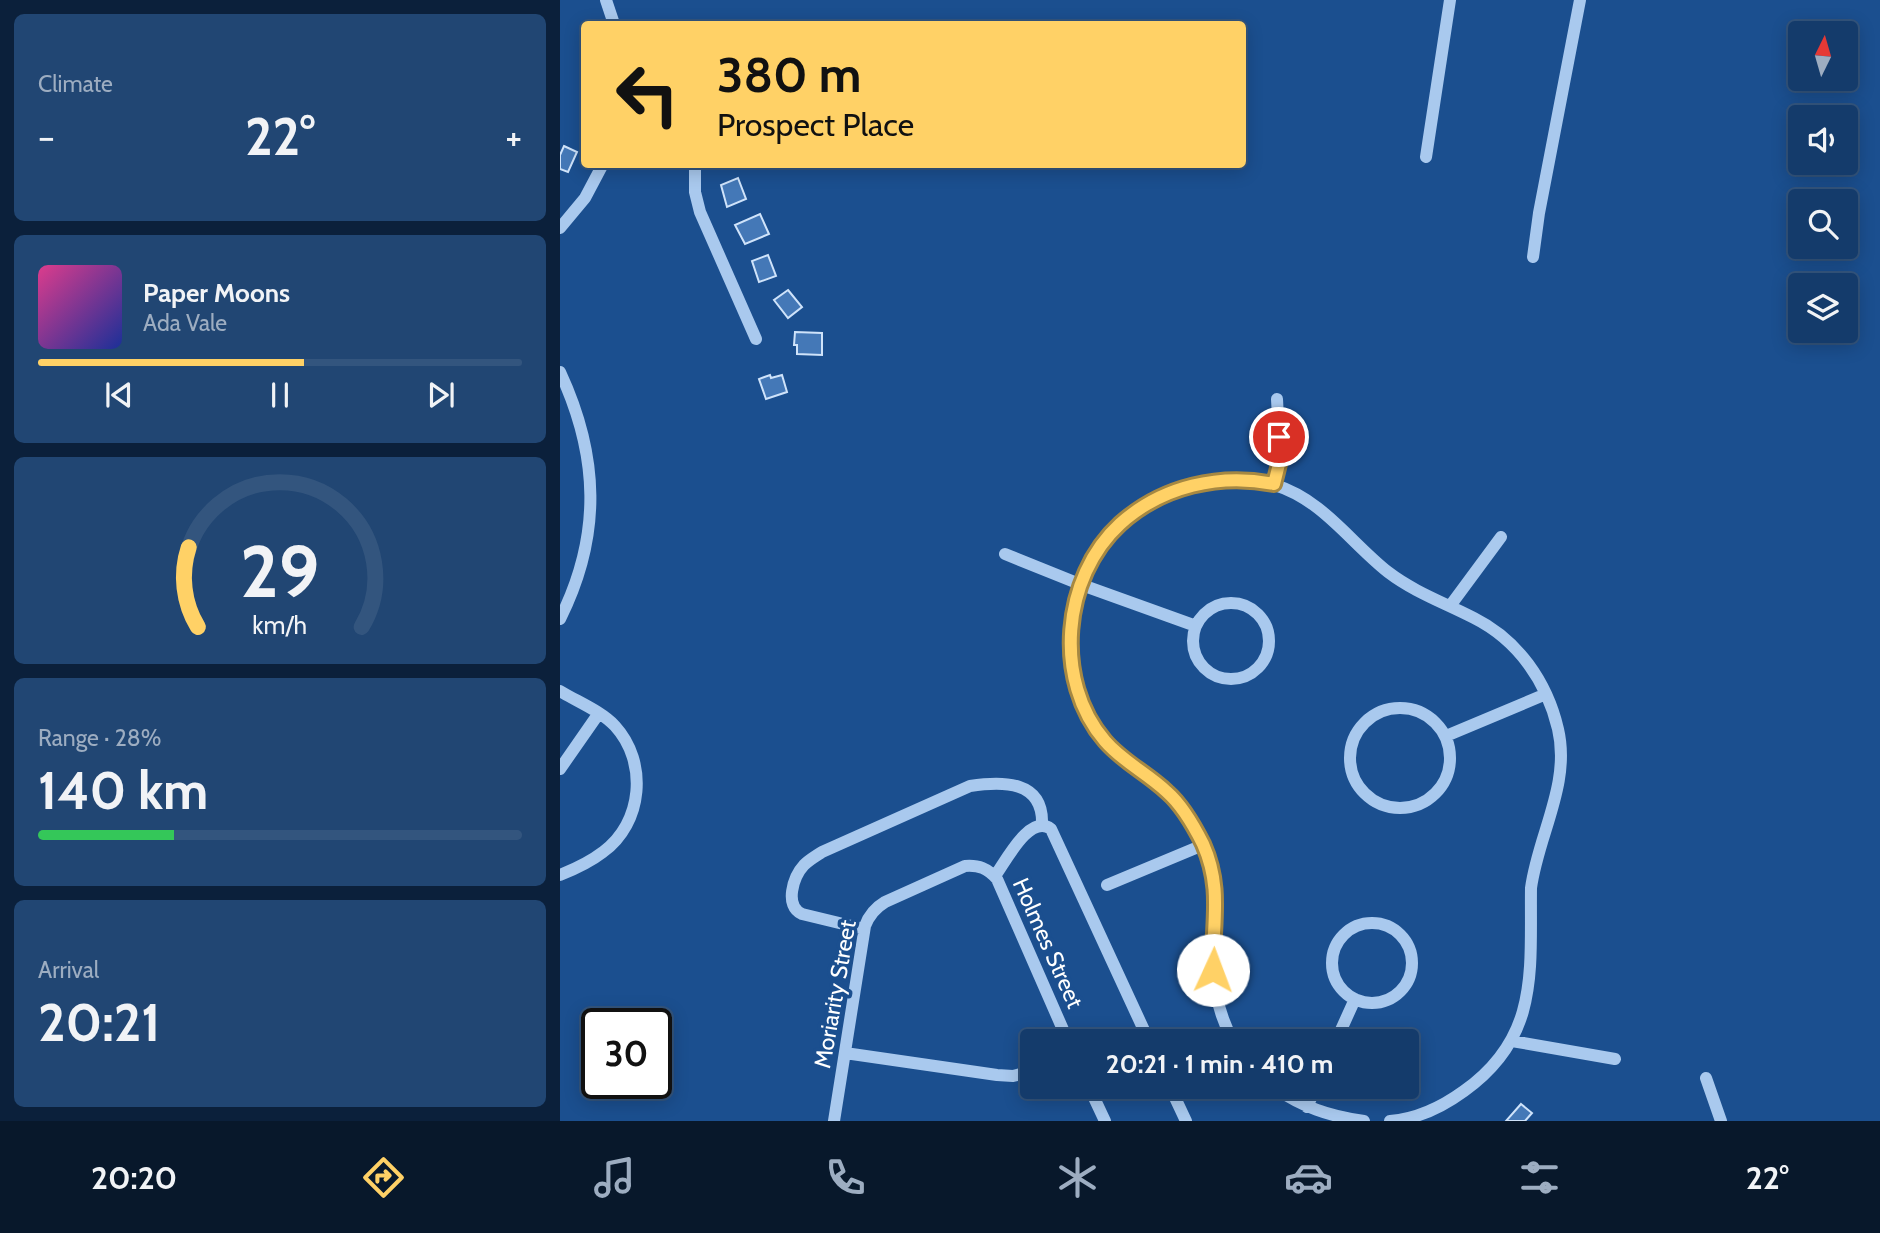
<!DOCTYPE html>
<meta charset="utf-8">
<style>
:root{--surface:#143b6b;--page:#214673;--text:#f1f3f6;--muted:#9dadc1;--line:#33557e;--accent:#ffd166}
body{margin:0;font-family:Cabin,sans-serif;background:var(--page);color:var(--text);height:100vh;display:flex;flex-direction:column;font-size:26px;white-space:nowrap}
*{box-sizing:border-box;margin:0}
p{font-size:23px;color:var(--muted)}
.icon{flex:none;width:38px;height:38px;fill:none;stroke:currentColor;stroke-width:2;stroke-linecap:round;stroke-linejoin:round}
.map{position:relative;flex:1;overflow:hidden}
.sheet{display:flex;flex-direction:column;gap:14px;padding:14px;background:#0b203b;width:560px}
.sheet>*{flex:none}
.guide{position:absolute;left:21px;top:21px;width:665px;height:147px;border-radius:7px;box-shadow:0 4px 18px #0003,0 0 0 2px var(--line);background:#ffd166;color:#111;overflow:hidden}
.needle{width:46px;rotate:5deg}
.buttons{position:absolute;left:1228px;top:21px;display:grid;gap:14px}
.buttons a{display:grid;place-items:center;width:70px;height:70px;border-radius:7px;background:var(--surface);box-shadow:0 4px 18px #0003,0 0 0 2px var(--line);font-size:35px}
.speed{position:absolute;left:21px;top:1008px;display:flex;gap:14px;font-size:35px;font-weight:700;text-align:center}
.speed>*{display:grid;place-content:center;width:91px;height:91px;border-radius:50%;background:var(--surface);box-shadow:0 4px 18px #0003,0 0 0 2px var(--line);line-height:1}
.speed .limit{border:4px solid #111;border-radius:10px;background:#fff;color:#111}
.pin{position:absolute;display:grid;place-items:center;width:60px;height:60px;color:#fff;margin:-30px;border:4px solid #fff;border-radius:50%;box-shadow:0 2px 7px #0007}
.me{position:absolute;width:77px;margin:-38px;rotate:2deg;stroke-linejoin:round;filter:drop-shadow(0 0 5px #0008)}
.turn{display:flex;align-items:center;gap:24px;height:147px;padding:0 21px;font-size:32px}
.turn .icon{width:91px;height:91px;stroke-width:2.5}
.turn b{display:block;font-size:49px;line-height:60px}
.big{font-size:52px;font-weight:700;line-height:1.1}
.sheet .tile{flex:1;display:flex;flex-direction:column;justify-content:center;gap:10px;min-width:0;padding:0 24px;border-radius:10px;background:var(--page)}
.sheet .dial{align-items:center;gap:0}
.dial svg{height:182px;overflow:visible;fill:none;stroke:var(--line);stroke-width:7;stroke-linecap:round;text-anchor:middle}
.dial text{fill:var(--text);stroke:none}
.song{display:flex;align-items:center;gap:21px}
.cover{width:84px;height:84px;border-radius:10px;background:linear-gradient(135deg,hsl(330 70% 55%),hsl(230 70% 35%))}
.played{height:7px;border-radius:4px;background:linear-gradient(90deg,var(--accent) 55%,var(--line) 55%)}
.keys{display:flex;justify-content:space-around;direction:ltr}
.heat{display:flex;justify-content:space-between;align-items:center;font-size:38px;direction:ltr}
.charge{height:10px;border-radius:5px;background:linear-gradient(90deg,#34c759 28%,var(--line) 0)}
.trip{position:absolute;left:460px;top:1029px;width:399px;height:70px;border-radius:7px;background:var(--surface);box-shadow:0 4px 18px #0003,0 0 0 2px var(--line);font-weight:700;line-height:70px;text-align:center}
.menu{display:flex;height:112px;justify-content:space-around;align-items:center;background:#08182b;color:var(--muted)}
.menu .icon{width:49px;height:49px}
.menu .on{color:var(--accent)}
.menu b{font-size:32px;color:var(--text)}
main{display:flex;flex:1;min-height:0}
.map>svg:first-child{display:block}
</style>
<main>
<section class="sheet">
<div class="tile"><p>Climate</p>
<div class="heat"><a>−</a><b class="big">22°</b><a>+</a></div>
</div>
<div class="tile">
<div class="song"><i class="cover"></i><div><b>Paper Moons</b><p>Ada Vale</p></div></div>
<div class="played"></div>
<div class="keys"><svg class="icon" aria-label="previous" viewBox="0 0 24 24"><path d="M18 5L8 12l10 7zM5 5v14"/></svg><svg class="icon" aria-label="pause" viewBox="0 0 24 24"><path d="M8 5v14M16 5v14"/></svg><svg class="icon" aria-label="next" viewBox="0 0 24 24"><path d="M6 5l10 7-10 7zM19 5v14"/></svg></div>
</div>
<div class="tile dial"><svg viewBox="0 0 100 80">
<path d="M14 69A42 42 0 1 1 86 69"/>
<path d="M14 69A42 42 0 0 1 10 34" stroke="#ffd166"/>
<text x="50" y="56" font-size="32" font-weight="700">29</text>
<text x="50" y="72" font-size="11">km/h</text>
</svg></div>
<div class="tile"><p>Range · 28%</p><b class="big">140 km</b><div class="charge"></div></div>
<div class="tile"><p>Arrival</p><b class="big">20:21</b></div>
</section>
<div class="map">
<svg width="1320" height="1121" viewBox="0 0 1320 1121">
<rect width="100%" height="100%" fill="#1b4f8f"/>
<!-- building -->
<path fill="#4478b7" stroke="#cfe3fa" stroke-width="2" d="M4,146L17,152L8,172L0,169V155Z
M178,178L186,199L167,207L161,185Z
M200,214L209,234L185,244L175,225Z
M208,255L216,276L199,282L192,261Z
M228,290L242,307L228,318L214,300Z
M235,332L262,333V355L237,354V345H234Z
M210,375L211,378L222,375L227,392L206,399L199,379Z
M961,1104L972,1113L965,1121H946Z"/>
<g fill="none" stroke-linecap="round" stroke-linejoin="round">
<!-- minor -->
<path stroke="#a9c9ee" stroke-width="12" d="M46,0L54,24
M866,157L890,0
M135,164V192L140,212L196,339
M0,228L25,198L43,164
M973,257L979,213L1020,0
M0,372C39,456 42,535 0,619
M714,484L720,456L717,399
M445,554L522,585L636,626
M633 641a38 38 0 1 1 76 0a38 38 0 1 1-76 0Z
M890,606L941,537
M0,691C18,702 41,711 55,726C88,762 83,823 43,852C30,862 15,869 0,875
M790 758a50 50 0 1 1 100 0a50 50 0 1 1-100 0Z
M886,736L986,694
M0,769L39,713
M435,876C446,861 470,813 491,829L589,1041
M547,885L643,845
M772 963a40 40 0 1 1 80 0a40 40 0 1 1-80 0Z
M304,929L242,914C224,906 233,877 244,865C249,860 256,856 262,852L410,786C442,781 484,780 482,825
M673,1041C659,1015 652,984 653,953C654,911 661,885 643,844C634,825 622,805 606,791C595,780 581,773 569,764C542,743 525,716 516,683C508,651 509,619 521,587C543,527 587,492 650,482C672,478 694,478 715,485C763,500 790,542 828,572C854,592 885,603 914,618C958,640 987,682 998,729C1011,784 978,835 971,888C970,971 980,1037 904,1091C882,1107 858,1119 830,1121
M776,1041L795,999
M952,1041L1055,1059
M285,1053L437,1075L453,1076L472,1071
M1146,1078L1161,1121
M529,1087L545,1121
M610,1087L626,1121
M713,1087C743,1107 768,1116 804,1121
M747,1107L756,1087
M274,1121L305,926C309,915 315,908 325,902L405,866C419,865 427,868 437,879L508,1041"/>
</g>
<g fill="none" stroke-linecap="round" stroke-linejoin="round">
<defs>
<path id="route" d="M653,970C652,923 663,889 643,844C634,826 622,805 607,792C587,773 563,762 545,741C493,681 502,577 560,524C602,486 660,473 714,484L719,464V437"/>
</defs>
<!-- route casing -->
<use href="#route" stroke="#a68842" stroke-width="18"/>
<!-- route -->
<use href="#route" stroke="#ffd166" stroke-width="12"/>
</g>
<g text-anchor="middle" stroke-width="7" stroke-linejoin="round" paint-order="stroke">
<!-- street labels -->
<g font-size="23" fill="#fff" stroke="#1b4f8f">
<text transform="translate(488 943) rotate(66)" y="8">Holmes Street</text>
<text transform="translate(275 994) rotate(-80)" y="8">Moriarity Street</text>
</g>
</g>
</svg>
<div class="buttons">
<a><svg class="needle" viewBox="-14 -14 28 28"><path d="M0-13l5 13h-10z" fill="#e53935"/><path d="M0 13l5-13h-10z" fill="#9dadc1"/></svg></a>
<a><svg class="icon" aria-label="sound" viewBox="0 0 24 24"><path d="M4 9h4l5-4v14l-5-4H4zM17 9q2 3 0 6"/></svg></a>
<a><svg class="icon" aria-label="search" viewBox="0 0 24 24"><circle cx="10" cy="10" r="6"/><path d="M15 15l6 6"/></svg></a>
<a><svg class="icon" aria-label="layers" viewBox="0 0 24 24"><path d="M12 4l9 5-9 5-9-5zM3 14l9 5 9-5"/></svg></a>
</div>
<div class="speed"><div class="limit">30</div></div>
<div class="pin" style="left:719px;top:437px;background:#d93025"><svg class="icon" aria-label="arrive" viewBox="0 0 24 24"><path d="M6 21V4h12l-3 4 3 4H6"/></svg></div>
<svg class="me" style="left:653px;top:970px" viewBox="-20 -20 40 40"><circle r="19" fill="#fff"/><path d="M0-13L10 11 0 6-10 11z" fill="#ffd166"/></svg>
<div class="trip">20:21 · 1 min · 410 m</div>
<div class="guide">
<div class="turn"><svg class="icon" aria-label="left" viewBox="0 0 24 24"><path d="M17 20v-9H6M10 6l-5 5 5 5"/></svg><div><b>380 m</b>Prospect Place</div></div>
</div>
</div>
</main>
<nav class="menu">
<b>20:20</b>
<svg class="icon on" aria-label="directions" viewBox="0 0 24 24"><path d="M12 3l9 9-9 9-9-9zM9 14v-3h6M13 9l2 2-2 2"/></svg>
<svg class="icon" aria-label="music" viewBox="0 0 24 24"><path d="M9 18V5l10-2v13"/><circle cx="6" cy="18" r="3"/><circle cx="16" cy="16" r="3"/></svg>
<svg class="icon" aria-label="phone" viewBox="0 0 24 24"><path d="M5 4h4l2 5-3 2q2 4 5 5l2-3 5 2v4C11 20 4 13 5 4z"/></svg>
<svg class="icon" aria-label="climate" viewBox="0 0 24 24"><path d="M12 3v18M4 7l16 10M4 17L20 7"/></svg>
<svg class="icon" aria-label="car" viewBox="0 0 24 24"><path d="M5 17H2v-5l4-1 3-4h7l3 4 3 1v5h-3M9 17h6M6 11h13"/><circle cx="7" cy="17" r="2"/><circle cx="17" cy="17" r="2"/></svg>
<svg class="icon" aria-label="filters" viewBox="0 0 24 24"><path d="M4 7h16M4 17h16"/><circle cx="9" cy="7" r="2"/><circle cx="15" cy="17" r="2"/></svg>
<b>22°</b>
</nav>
